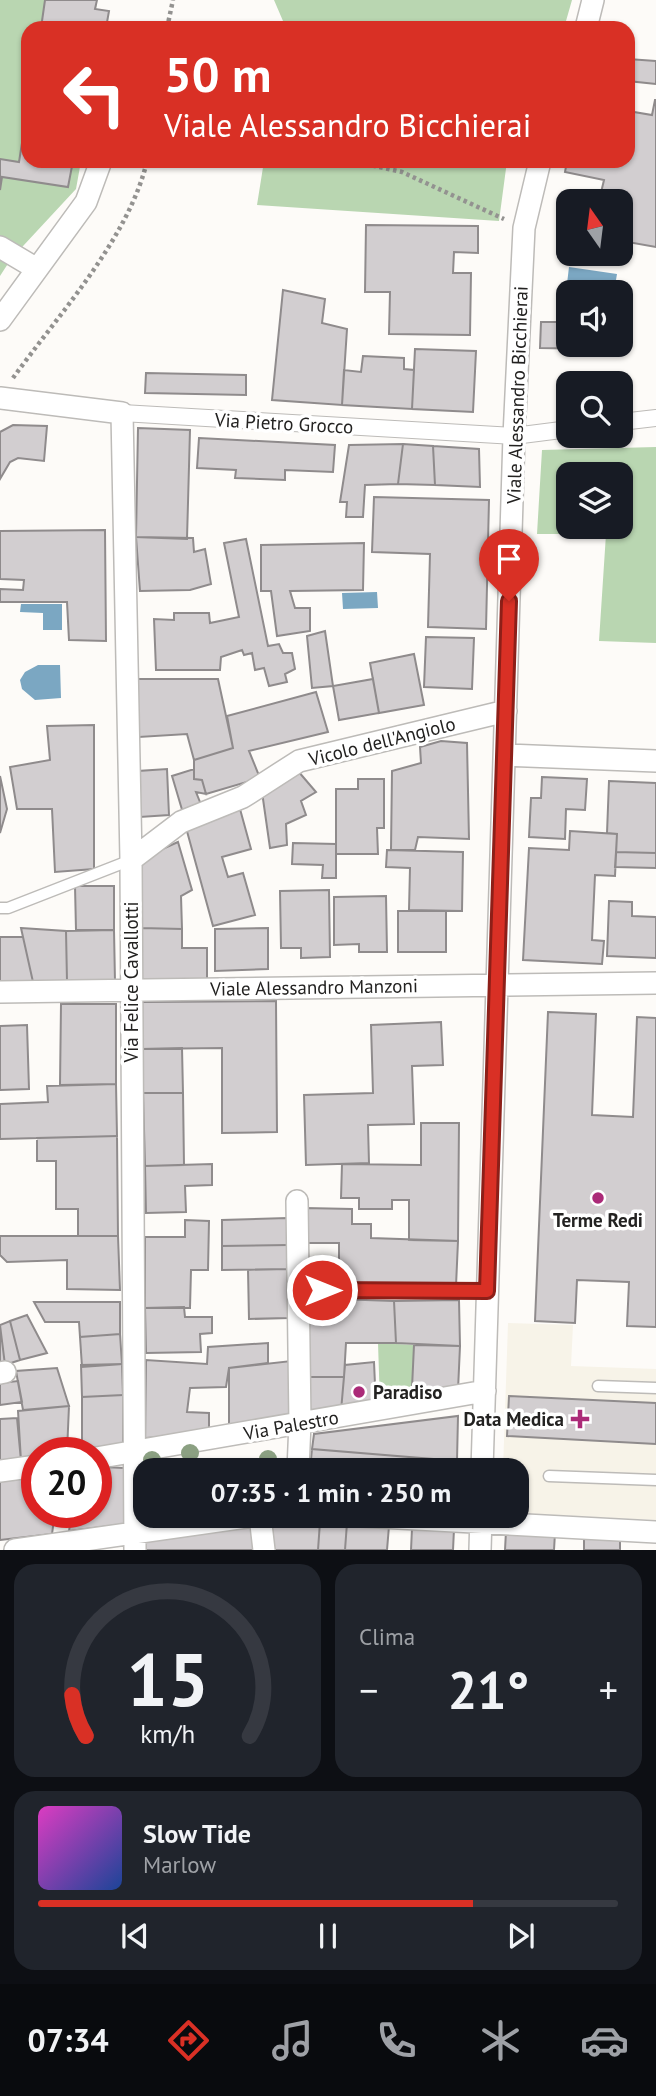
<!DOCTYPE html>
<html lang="it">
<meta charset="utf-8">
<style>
:root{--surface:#171b24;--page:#20242c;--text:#f1f3f6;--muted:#9ea1a6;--line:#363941;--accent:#d93025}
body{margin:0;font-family:"PT Sans",sans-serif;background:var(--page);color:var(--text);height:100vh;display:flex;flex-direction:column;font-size:26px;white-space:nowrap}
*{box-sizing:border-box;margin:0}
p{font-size:23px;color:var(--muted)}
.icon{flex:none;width:38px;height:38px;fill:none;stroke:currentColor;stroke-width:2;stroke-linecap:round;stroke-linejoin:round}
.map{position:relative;height:1550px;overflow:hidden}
.side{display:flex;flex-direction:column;gap:14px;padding:14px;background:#0d0f14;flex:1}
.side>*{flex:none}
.top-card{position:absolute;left:21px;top:21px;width:614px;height:147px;border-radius:21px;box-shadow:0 2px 5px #0004;background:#d93025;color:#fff;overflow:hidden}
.needle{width:46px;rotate:346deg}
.fabs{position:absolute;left:556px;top:189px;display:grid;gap:14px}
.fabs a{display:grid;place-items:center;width:77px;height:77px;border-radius:14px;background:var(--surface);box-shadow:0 2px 5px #0004;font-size:35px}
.speed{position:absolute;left:21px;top:1437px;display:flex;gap:14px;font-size:35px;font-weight:700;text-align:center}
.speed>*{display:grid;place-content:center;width:91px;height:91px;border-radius:50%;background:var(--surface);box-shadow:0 2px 5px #0004;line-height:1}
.speed .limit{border:10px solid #d22;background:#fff;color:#111}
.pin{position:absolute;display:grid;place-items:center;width:60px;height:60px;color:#fff;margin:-72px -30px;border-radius:50% 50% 50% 0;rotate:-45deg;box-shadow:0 0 7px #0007}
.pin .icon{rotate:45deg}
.me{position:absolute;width:77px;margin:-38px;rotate:90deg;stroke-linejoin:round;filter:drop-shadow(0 0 5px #0008)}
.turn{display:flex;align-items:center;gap:24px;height:147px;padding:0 28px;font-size:32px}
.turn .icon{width:91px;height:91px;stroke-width:2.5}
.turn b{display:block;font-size:49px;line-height:60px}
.big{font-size:52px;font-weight:700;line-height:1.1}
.side .widget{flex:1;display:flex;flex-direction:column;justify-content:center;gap:10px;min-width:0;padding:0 24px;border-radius:21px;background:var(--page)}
.side .dial{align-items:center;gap:0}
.dial svg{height:182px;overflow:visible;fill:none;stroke:var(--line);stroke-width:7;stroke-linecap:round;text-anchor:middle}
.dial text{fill:var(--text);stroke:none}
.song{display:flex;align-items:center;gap:21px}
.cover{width:84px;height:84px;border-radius:10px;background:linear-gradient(135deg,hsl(310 70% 55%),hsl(220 70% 35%))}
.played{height:7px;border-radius:4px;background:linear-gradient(90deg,var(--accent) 75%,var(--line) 75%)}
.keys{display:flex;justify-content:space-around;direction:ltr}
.heat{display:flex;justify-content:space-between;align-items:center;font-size:38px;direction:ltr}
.side .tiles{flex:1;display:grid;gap:14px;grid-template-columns:1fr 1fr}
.widget:last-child{grid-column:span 2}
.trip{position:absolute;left:133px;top:1458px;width:396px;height:70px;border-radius:21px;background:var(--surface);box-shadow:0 2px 5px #0004;font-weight:700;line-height:70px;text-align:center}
.tabs{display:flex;height:112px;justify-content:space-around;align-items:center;background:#090b0e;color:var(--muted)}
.tabs .icon{width:49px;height:49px}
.tabs .selected{color:var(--accent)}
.tabs b{font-size:32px;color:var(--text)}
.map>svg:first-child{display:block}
</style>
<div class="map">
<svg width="656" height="1550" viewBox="0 0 656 1550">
<rect width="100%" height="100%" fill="#fdfbf8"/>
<!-- built -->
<path fill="#f7f3e8" d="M508,1323L573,1325L571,1366L656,1369V1520L516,1513V1470H503Z"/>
<!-- green -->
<path fill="#b9d6b1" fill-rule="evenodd" d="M0,0H97L96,9L109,11L106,28H28V161H81L76,189L11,259L0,276Z
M274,0H572L564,28H282L283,21Z
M264,161H507L499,221L257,205Z
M656,447V643L599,641L606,534H537L542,450ZM621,474V527H569V474Z
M378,1343L414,1345L412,1388L458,1390L380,1404Z"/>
<!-- water -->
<path fill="#7ba7c2" d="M569,267L617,274L614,292H566Z
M377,592L378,608L343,609L342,593Z
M21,604H62V630H43V613L20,612Z
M38,665H60L61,698L35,700L22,689L20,680L25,672Z"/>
<!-- building -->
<path fill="#d2ced0" stroke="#8f8b8c" stroke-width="2" d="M45,0H97L95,9L109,11L106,28H41Z
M628,59L656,61V84L628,81Z
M655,100H656V247L622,241L628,209L621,208V201H599L604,180L565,172L567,161H628V111L652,115Z
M28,105V161H73L68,187L2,177L0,190V159L19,162Z
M366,225L478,226V253L454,252L453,273H471L470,335L389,334L390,292H365Z
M283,290L325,299L322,323L347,329L342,405L272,400Z
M541,322H569V345H595V349L540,348Z
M415,349L476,351L473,412L412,409Z
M363,356L404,358V369L414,370L412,409L342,405L344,370L361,372Z
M146,373L246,375V395L145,393Z
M13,425L47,426L44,461L18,458L10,462L0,479V432Z
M138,428L190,430L187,539L136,537Z
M199,438L335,445L333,472L285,470V480L235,478L236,470L197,468Z
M403,444L433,446L435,485L398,484Z
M403,444L398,484L365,485L363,517H346L347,502H340L349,445Z
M433,446L479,449L480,487L435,485Z
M374,497L489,500L486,629L428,627L430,554L372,552Z
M105,530L106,641L69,640L67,602H0V589L23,590L24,580L0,579V531Z
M136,537L193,538L194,552L205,549L211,584L190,590L140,591Z
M246,539L268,646L279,644L283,653H292L295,669L285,674L287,682L269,686L264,668L255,670L252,653L244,655L242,650L221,657L220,670H156L154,619L174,620V613H209L210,623L239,617L224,543Z
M364,543L363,590L290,591L295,608H310V631L277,636L271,591H261V545Z
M325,631L333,686L312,688L307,636Z
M426,637L474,638L472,689L424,687Z
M414,654L424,705L379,713L370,663Z
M135,679H218L233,748L194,760L187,734L139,737Z
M373,679L379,713L339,720L333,686Z
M316,692L328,732L249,751L260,778L206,794L202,780L194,779V760L233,748L227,716Z
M94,725V869L55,872L52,809H17L10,767L50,760L47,726Z
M441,741L467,743L469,839L418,837L415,850H391L392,771L421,763L420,747Z
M167,769L169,815L140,817L138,771Z
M194,769V779L202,780L206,794L196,792L202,807L183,813L172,776Z
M298,771L316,792L301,801L306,815L286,824L287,845L270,848L262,792Z
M0,776L7,809L0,833Z
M542,777L587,779L585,810L566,809L565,839L529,837L531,798H541Z
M358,779H384V828H377L378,854H336V789H358Z
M609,781L656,783V853L616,852L617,834L607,833Z
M240,809L251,849L222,857L228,877L243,873L255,915L213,926L185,824Z
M570,831L617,834L615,876L595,875L592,940L604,941L602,964L523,960L529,848L569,850Z
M178,842L192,890L181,896L182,929L141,928L140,859Z
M293,843L336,844V878H322L323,865L292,864Z
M387,850L463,852L462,911L409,910L410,868L386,867Z
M616,852L656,853V868L615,867Z
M75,886H114V930H76Z
M329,890L330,957L301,958V948H281L280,891Z
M386,896L387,952H359V944L334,945V897Z
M609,901L632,902V916L656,917V958L607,956Z
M398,911H446V952H398Z
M21,928L66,931L67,981L33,982Z
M141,928L182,929V948H207V980L141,979Z
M268,928V969L215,971V929Z
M114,930L115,982L67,981L66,931Z
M0,937H23L33,982L0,984Z
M276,1001L277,1132L222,1133V1048L142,1049L141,1002Z
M61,1004H116V1084L60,1085Z
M548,1012L596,1014L592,1115L633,1117L637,1017L656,1018V1327L627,1326L629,1282L577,1280L575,1323L535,1321Z
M441,1022L443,1065L412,1066L414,1124L368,1125L369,1163L306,1165L304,1095L373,1093L371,1025Z
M27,1025L29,1089L0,1090V1026Z
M182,1048L183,1093H143L142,1049Z
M116,1084L117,1136L0,1139V1104L48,1102L47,1086Z
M143,1093H183L184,1165L145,1166Z
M421,1123H459L458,1241L409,1240V1200H392V1209H359V1198H341L342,1164L421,1165Z
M117,1136L118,1236H78V1209H56V1161H37V1138Z
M212,1164V1185L185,1186L186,1212L146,1213L145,1166Z
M305,1208L352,1209V1224H371V1238L458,1241L456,1286L339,1285V1243H305Z
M287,1218L288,1245L222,1246V1220Z
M185,1220L209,1221L208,1270H191L190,1308H145V1237H185Z
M0,1236H118L120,1290L67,1289V1260L7,1262L0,1255Z
M288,1245V1269L222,1270V1246Z
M288,1269L289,1318L249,1319L248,1270Z
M307,1298L394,1301L396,1343H346L344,1377H310Z
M459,1300L460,1346L396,1343L394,1301Z
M34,1302H120V1334L80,1337L79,1322H45Z
M184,1307L185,1317H212V1333L200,1334L201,1352L146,1353L145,1308Z
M27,1315L47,1353L20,1360L10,1321Z
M10,1321L20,1360L5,1365L0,1325Z
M0,1325L5,1365L0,1366Z
M120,1334L122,1364L82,1367L80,1337Z
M268,1343V1363L229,1368L226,1387L190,1388L187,1412L209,1413V1435L145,1438L146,1360L207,1364L208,1347Z
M414,1345L460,1346L458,1390L412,1388Z
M291,1361L290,1421L229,1429V1368Z
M374,1362L376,1407L341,1411L345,1365Z
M122,1364L123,1395L82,1397L81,1365Z
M57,1368L69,1406L23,1410L16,1371Z
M310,1377H344L341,1411L308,1417Z
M18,1381L22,1402L0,1405V1383Z
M123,1395V1447L82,1451V1397Z
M509,1396L656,1403V1444L507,1436Z
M69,1406L67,1452H37V1459L21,1461L18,1411Z
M458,1416L457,1461L312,1449L314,1434Z
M17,1418L21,1461L0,1463V1419Z
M312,1449L457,1461L456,1470H310Z
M104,1467L124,1468L126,1524L69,1531L72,1512H96V1473H105Z
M37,1476V1512H55L52,1534L0,1540V1481Z
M271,1520L320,1522L318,1550H269Z
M253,1522L256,1550H143L145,1535Z
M320,1522L347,1523L345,1550H318Z
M347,1523L389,1526L387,1550H345Z
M412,1528L454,1529L453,1550H411Z
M506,1531L555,1533L554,1550H505Z
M584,1538L620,1540V1550H584Z"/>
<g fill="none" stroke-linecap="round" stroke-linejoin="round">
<defs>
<path id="service" d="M0,908H8L131,860
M297,1290L487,1291
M598,1386L656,1388
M549,1476L656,1480"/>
<path id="pedestrian" d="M122,413L514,436L569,429
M621,422L656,418"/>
<path id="minor" d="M586,28L593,0
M0,247L37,269
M0,320L86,202L101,161
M0,398L122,413L131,860L135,1550
M505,755L656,761
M131,860L181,822L243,797L299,761L506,711
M0,992L656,983
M297,1201L300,1423L298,1470
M0,1373L5,1372
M96,1458L485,1391
M482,1470L514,436L524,228L540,161
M0,1471L37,1466
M260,1516L264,1550
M361,1516L656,1532
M15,1550L253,1516
M480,1550L481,1516"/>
</defs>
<!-- service casing -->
<use href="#service" stroke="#bdbbb8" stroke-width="13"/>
<!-- pedestrian casing -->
<use href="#pedestrian" stroke="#bdbbb8" stroke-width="18"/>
<!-- minor casing -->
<use href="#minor" stroke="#bdbbb8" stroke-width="24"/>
<!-- path -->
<path stroke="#939290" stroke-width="4.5" stroke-dasharray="3.5 3.5" stroke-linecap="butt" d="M167,28L173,0
M352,161L402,172L504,219
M13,378C59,314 129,238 147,161"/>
<!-- service -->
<use href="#service" stroke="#fff" stroke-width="10"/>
<!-- pedestrian -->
<use href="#pedestrian" stroke="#fff" stroke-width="16"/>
<!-- minor -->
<use href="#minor" stroke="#fff" stroke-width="21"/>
</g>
<!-- trees -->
<g fill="#8ba082">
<circle cx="190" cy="1453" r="9"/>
<circle cx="268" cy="1459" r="9"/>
<circle cx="152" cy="1460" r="9"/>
</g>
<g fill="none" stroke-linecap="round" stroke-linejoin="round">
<defs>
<path id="route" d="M322,1290L487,1291L509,601"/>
</defs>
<!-- route casing -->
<use href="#route" stroke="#8d1f18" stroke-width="18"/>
<!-- route -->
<use href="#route" stroke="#d93025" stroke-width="12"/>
</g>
<!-- markers -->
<g fill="#ab2a78" stroke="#fff" stroke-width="2.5">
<circle cx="598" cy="1198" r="7"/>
<circle cx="359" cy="1392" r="7"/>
<path d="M576.5 1408.5h7v7h7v7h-7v7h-7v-7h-7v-7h7z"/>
</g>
<g text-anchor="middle" stroke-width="7" stroke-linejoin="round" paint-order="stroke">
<!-- street labels -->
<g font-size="19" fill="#232221" stroke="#fff">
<text transform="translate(517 395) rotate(-88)" y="7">Viale Alessandro Bicchierai</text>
<text transform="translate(284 423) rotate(3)" y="7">Via Pietro Grocco</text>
<text transform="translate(382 741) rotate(-14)" y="7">Vicolo dell'Angiolo</text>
<text transform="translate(131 982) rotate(-90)" y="7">Via Felice Cavallotti</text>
<text transform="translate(314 987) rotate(-1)" y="7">Viale Alessandro Manzoni</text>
<text transform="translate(291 1425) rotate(-10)" y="7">Via Palestro</text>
</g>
<!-- poi labels -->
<g font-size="19" font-weight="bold" fill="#232221" stroke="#fff">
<text x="598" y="1227">Terme Redi</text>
<text x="373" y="1399" text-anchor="start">Paradiso</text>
<text x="564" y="1426" text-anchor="end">Data Medica</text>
</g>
</g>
</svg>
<div class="fabs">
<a><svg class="needle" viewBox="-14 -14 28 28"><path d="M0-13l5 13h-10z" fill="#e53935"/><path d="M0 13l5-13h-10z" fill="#9ea1a6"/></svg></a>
<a><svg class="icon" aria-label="sound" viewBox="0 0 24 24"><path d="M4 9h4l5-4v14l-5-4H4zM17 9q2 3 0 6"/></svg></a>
<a><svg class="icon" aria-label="search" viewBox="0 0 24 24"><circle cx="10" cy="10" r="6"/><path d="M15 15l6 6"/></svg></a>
<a><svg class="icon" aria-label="layers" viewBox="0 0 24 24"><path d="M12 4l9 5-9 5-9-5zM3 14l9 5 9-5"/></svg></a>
</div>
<div class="speed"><div class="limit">20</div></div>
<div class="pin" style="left:509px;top:601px;background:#d93025"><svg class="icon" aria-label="arrive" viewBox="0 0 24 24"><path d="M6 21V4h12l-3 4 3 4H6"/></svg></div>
<svg class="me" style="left:322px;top:1290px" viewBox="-20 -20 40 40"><circle r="17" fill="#d93025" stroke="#fff" stroke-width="3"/><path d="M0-11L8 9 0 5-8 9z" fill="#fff"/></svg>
<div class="trip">07:35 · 1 min · 250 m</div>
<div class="top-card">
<div class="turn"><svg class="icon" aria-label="left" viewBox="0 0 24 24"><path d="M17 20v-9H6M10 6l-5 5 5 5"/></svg><div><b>50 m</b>Viale Alessandro Bicchierai</div></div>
</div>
</div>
<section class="side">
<div class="tiles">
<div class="widget dial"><svg viewBox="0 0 100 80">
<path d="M14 69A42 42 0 1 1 86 69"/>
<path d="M14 69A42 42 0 0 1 8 51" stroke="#d93025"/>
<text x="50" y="56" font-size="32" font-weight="700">15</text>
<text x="50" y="72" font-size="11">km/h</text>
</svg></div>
<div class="widget"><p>Clima</p>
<div class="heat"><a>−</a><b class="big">21°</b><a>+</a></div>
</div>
<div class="widget">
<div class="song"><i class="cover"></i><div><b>Slow Tide</b><p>Marlow</p></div></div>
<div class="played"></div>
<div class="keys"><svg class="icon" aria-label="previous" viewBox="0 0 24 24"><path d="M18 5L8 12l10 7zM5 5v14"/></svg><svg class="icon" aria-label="pause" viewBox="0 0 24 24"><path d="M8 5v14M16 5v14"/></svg><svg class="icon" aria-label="next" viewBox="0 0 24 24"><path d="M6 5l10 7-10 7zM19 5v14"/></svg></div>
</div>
</div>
</section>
<nav class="tabs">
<b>07:34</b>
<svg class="icon selected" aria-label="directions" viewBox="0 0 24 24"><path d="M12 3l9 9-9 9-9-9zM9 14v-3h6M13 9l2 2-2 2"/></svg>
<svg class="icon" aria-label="music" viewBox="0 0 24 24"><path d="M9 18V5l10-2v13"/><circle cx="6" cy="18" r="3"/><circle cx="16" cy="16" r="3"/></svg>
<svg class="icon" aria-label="phone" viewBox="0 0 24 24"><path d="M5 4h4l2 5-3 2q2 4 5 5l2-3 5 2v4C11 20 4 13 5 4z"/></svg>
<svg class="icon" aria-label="climate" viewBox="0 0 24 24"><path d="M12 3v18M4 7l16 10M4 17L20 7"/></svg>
<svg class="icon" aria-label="car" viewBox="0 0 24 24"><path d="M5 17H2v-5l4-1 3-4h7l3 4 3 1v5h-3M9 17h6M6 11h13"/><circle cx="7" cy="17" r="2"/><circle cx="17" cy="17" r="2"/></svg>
</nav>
